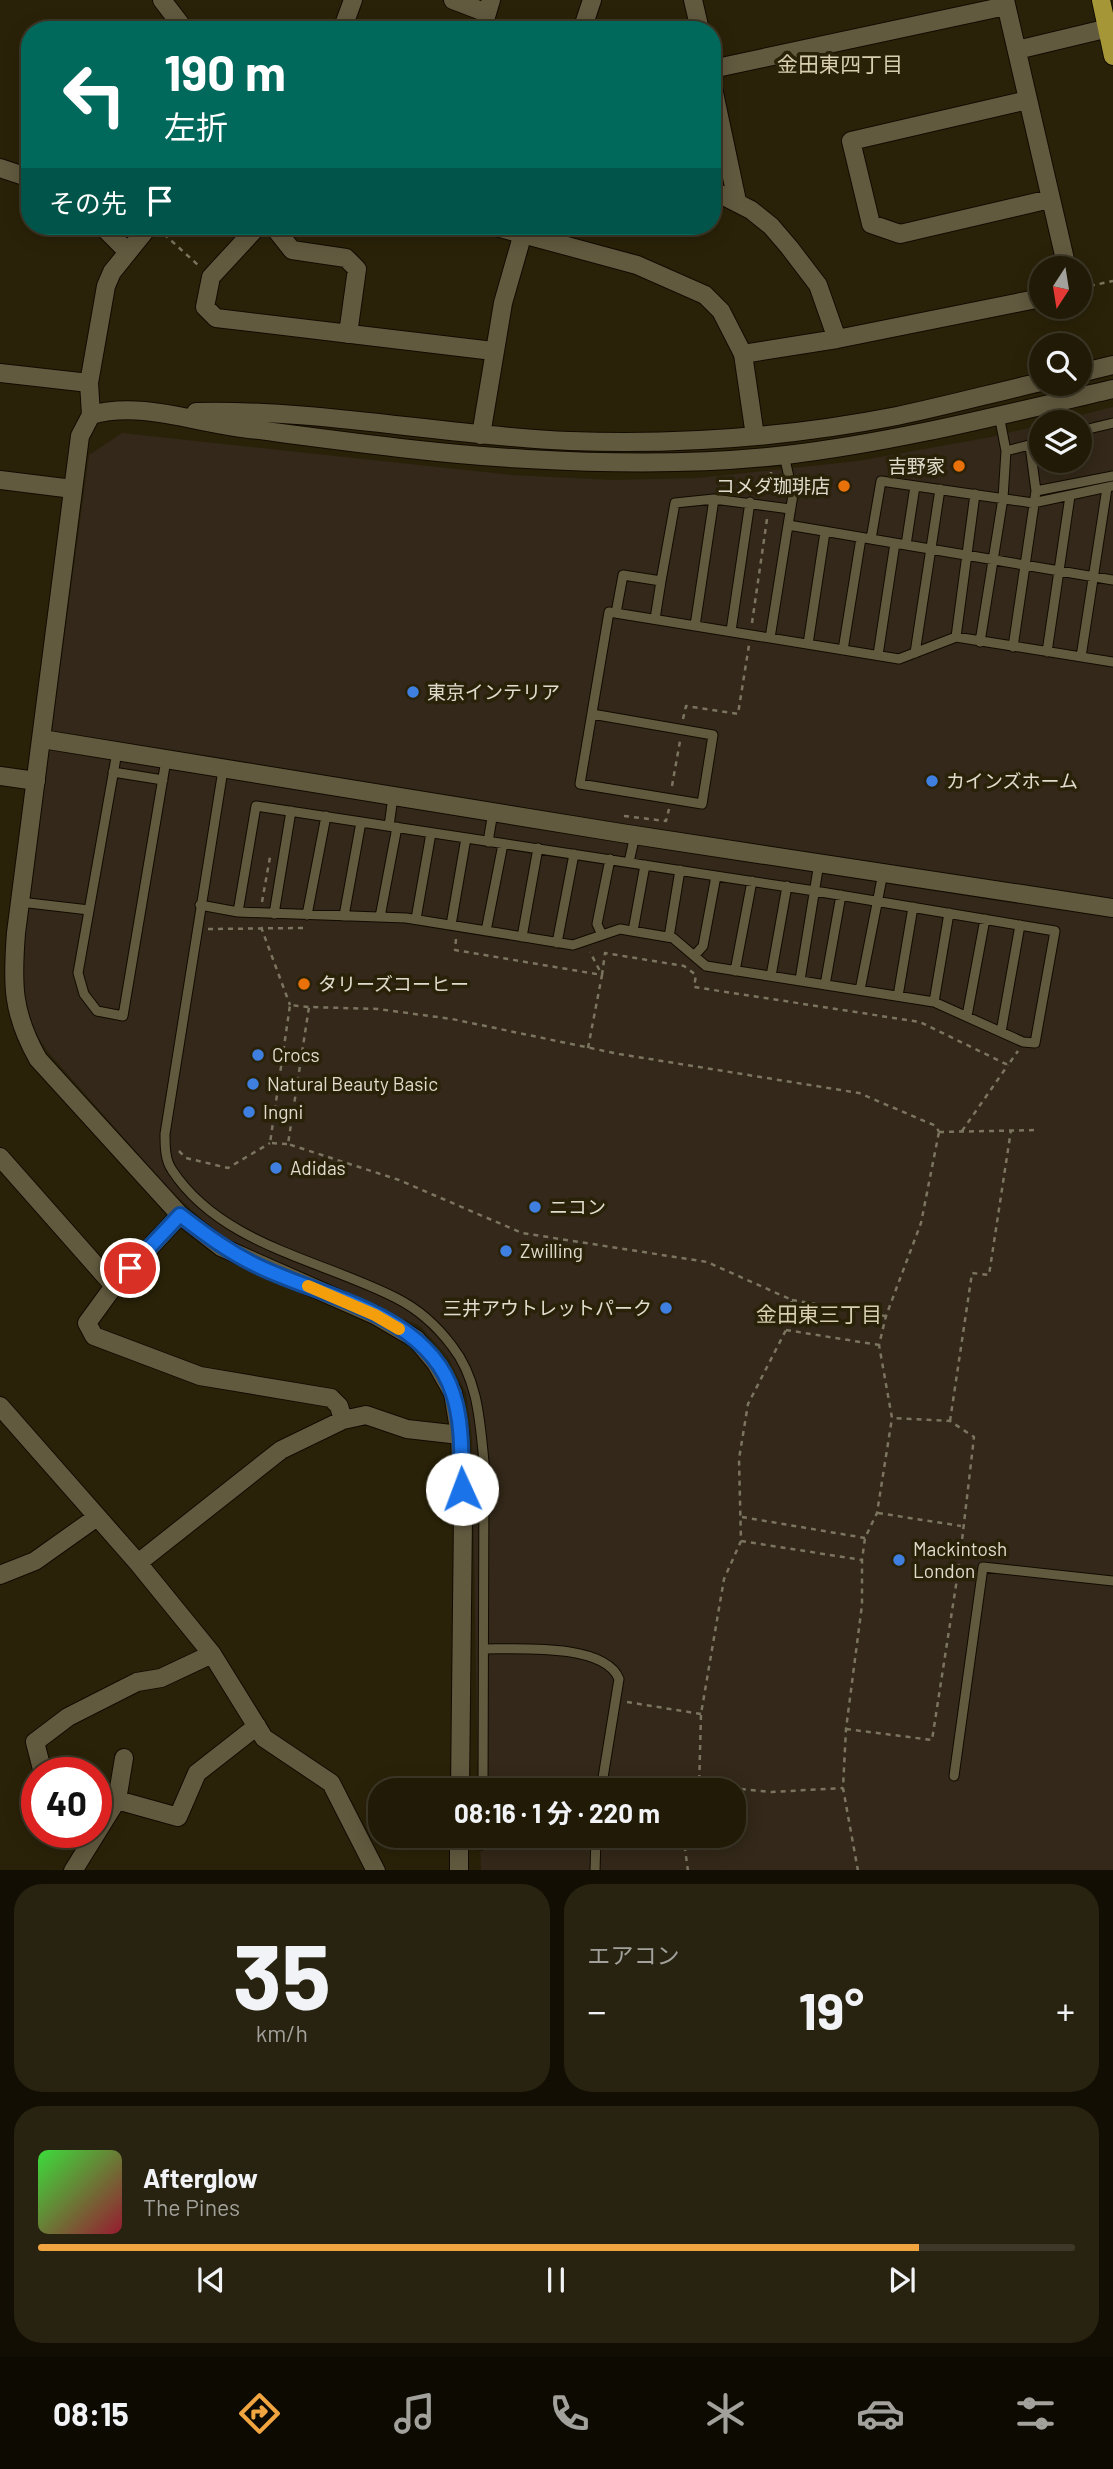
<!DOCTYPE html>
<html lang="ja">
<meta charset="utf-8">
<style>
:root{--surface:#201a06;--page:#282310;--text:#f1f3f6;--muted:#a2a19b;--line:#3d3828;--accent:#f1a540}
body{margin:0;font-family:Barlow,"Noto Sans JP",sans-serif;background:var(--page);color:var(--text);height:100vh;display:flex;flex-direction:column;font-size:26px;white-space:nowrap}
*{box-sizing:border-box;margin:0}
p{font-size:23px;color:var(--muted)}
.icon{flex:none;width:38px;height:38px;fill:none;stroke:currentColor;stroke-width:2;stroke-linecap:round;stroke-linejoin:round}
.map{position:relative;height:1870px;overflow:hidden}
.side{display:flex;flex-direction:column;gap:14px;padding:14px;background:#120e03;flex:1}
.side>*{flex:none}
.hud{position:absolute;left:21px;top:21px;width:700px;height:214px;border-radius:28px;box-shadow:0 4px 18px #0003,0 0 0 2px var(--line);background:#00695c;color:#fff;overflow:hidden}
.needle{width:46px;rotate:192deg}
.buttons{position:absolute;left:1029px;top:256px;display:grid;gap:14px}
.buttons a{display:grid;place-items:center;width:63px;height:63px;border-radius:50%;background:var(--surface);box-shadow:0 4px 18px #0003,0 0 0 2px var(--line);font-size:35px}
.speed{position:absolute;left:21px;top:1757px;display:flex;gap:14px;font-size:35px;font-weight:700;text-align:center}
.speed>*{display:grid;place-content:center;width:91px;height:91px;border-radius:50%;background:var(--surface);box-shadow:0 4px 18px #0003,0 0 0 2px var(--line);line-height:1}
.speed .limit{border:10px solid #d22;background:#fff;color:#111}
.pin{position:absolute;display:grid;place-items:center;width:60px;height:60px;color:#fff;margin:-30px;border:4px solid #fff;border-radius:50%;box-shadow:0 2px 7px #0007}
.me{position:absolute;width:77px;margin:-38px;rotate:358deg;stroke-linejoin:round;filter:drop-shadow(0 0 5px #0008)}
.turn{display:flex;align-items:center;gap:24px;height:147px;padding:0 28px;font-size:32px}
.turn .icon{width:91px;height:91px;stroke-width:2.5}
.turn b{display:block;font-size:49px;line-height:60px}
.then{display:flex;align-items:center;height:66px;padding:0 28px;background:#0003;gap:14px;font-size:26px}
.big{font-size:52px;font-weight:700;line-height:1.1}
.side .widget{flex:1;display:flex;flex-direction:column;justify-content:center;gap:10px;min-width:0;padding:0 24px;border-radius:28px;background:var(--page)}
.side .dial{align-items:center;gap:0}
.dial b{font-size:91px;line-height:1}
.song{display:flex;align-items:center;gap:21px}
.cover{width:84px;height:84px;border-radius:10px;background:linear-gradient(135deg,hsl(120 70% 55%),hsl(350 70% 35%))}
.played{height:7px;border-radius:4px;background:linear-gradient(90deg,var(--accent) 85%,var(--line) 85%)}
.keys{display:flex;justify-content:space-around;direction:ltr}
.heat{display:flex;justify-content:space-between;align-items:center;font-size:38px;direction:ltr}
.side .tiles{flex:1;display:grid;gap:14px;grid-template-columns:1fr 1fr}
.widget:last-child{grid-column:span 2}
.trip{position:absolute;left:368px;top:1778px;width:378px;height:70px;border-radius:28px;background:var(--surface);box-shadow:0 4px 18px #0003,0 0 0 2px var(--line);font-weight:700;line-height:70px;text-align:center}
.dock{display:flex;height:112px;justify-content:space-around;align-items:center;background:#0d0a02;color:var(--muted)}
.dock .icon{width:49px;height:49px}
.dock .on{color:var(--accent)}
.dock b{font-size:32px;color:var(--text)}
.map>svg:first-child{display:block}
</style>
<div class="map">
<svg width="1113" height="1871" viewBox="0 0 1113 1871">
<rect width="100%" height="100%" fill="#2a2208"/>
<!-- commercial -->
<path fill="#332819" d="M1113,407V1870H481L480,1836H733V1790H478L472,1439L466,1393L448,1357L420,1326L323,1282L229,1245L168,1188L48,1052L30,1025L22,988L24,932L89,455L122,433L512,475L612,480L698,478L858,461L991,437L1041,425V460H1080V422H1054Z"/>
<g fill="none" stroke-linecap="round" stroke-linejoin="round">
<defs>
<path id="service" d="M1080,431L1113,423
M1030,446L1036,491L1113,476
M1006,451L1041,442
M784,455L793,495L788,525L1113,580
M871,539L881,481L1033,503L1113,486
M906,545L915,486
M616,613L623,575L661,581L675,503L714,499L790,509
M655,619L661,581
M695,626L714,499
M731,631L750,502
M956,637L975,494
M770,638L788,525
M980,642L1003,498L1006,451L999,415
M808,644L825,532
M1013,647L1036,491
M843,650L861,538
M1047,652L1070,496
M915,653L940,489
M878,655L895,543
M1081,657L1107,488
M592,714L713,735L702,804L580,784L609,612L899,659L956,637L1113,662
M117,752L78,973L84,994L97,1011L123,1016L166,760
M223,770L165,1134C165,1146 165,1160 172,1170C221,1245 322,1260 396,1298C418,1309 437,1326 452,1346C478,1379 480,1422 484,1462L483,1790
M113,772L163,780
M256,806L815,891L1055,931L1035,1043L1023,1042L934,1002L706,966L673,938L620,929L573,945L406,918L238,912Z
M389,826L393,797
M488,842L493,812
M629,862L635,835
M20,902L89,910
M200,905L238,912
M274,914L291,811
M307,915L326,816
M344,916L361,822
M380,917L397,827
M416,919L431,833
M451,925L466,838
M486,931L503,844
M633,931L645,865
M602,935L597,924L610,859
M522,937L538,848
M669,937L680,870
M557,943L574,854
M694,956L703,946L716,876
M735,971L752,881
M771,976L787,886
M800,980L819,863
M825,985L841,895
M860,990L883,873
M898,996L913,907
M934,1002L949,913
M967,1016L985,919
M1001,1032L1020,925
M484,1649C517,1649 605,1643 619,1679L601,1790
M954,1776L983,1567L1113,1581
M459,1843L482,1845L483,1836
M595,1871L596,1836"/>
<path id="minor" d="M453,0L487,13
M693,0L700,30
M1005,0L1067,268
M342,30L353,0
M482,30L491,0
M1017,50L1113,27
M712,69L1006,6
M712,83L737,201
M1028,100L851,141L871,224L900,234L1050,199
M0,168L30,178
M712,190L751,210L771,226L789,247L818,285L837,339
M102,226L128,252
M258,226L211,277L205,307L216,318L493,351
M273,226L292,250L346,258L357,269L348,334
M743,354L837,339L1041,298
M89,383L106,286L112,272L149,226
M0,480L73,489
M42,739L621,833L1113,908
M0,776L36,781
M0,1157L114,1286
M180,1215L114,1286L87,1323L94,1336L200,1376L331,1398L339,1406L343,1420
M0,1406L138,1563L212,1654L264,1738L331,1783L376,1871
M138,1563L281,1450L343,1420L366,1415L407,1429L460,1435
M0,1575L35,1561L97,1517
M43,1773L35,1742L68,1717L137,1682L161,1678L212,1654
M117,1800L178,1817L197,1773L257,1726
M73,1871L117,1800L124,1758"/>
<path id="tertiary" d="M162,0L185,30
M582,30L592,0
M493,226L637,265L705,295L721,311L743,354L755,436
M0,373L89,383L91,415C140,401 193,422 242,428C336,440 433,454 527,459C613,464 701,465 786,455C896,442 1005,414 1113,389
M1080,373L1113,365
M196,412C322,409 445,436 570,441C679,445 790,437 897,416C945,406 993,393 1041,382
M91,415L80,436L16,933C12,984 12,1013 38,1059L180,1215L221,1247L375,1315L416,1339L436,1363L453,1393L460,1435L463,1516L460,1790
M481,435L503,303L525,226
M459,1836V1871"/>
<path id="primary" d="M1101,0L1113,56"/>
</defs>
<!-- service casing -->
<use href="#service" stroke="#120b00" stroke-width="11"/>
<!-- minor casing -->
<use href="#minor" stroke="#120b00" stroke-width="20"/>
<!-- tertiary casing -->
<use href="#tertiary" stroke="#120b00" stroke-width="20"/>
<!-- primary casing -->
<use href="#primary" stroke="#120b00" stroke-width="20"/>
<!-- path -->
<path stroke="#7b7560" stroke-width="2.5" stroke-dasharray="5 5" stroke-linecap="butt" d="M164,234L198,265
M1080,288L1113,281
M771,472L772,489
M752,623L767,519
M683,719L686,706L738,714L749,645
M672,786L680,741
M624,816L666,821L669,809
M262,902L270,857
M261,927L290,1005
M208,929L303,928
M456,939L455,950L602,975L605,953L684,966L696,975L694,987L920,1022L1008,1065L1018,1051
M588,1048L602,975L590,952
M962,1131L1008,1065
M939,1132L1039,1130
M287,1144L270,1143L290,1005L309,1007
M179,1151L186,1158L228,1168L270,1143
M792,1300L885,1316
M786,1330L879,1345
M950,1421L972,1273L989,1275L1011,1130
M878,1513L961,1526
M742,1517L865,1538
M741,1541L862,1560
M627,1702L701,1714
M846,1729L932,1740L959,1566L974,1437L950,1421L892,1418
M701,1785L771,1792L843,1788
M699,1790L701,1714L724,1579L741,1541L739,1459L748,1404L786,1330L792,1300L707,1262L522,1233L399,1180L288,1144L309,1007L378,1009L452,1019L619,1054L859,1093L936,1126L939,1132
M688,1871L685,1849L689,1836
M858,1871L843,1788L846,1729L862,1605V1560L865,1538L877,1513L892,1418L879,1345L886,1316L921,1223L939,1132"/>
<!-- service -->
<use href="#service" stroke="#625a3f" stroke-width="9"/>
<!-- minor -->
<use href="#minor" stroke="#625a3f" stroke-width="18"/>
<!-- tertiary -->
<use href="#tertiary" stroke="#625a3f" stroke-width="18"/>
<!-- primary -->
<use href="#primary" stroke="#a59638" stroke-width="18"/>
</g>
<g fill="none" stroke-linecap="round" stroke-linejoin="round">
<defs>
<path id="route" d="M130,1268L180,1215C206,1235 230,1253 260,1267C325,1298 428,1314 453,1394C463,1424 461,1458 462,1489"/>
</defs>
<!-- route casing -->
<use href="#route" stroke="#114b97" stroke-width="18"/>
<!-- route -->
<use href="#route" stroke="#1a73e8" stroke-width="12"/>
<!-- slow -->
<path stroke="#f59e0b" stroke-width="12" d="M308,1286L375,1315L399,1329"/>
</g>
<!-- markers -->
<g fill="#e8710a" stroke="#2a2208" stroke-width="2.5">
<circle cx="959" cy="466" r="7"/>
<circle cx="844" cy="486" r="7"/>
<circle cx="304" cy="984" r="7"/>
</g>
<g fill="#3f7fe0" stroke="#2a2208" stroke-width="2.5">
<circle cx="413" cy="692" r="7"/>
<circle cx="932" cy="781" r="7"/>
<circle cx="258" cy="1055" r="7"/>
<circle cx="253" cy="1084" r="7"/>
<circle cx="249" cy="1112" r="7"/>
<circle cx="276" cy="1168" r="7"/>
<circle cx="535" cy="1207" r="7"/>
<circle cx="506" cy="1251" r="7"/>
<circle cx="666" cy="1308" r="7"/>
<circle cx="899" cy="1560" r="7"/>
</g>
<g text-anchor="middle" stroke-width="7" stroke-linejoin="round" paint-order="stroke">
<!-- poi labels -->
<g font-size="19" fill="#e0dccd" stroke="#2a2208" text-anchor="start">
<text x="945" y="473" text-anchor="end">吉野家</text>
<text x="830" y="493" text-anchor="end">コメダ珈琲店</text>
<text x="427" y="699">東京インテリア</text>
<text x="946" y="788">カインズホーム</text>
<text x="318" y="991">タリーズコーヒー</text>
<text x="272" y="1062">Crocs</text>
<text x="267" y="1091">Natural Beauty Basic</text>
<text x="263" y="1119">Ingni</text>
<text x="290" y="1175">Adidas</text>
<text x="549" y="1214">ニコン</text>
<text x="520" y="1258">Zwilling</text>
<text x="652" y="1315" text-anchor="end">三井アウトレットパーク</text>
<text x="913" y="1556">Mackintosh<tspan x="913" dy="22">London</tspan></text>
</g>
<!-- neighbourhood labels -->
<g font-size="21" fill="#d8cfb1" stroke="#2a2208">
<text x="840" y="72">金田東四丁目</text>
<text x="819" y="1322">金田東三丁目</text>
</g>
</g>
</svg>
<div class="buttons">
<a><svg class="needle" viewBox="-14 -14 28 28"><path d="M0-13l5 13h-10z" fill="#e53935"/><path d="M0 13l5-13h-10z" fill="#a2a19b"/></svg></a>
<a><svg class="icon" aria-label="search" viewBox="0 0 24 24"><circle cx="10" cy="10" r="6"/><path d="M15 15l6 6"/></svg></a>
<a><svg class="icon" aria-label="layers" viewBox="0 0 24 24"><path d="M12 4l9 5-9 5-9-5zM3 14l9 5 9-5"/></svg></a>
</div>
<div class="speed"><div class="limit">40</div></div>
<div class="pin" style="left:130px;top:1268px;background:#d93025"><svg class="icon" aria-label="arrive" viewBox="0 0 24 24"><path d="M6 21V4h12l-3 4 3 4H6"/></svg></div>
<svg class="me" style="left:462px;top:1489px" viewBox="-20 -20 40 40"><circle r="19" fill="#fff"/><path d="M0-13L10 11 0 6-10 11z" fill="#1a73e8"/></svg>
<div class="trip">08:16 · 1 分 · 220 m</div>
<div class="hud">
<div class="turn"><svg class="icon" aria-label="left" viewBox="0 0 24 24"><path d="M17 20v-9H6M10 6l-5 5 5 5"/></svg><div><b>190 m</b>左折</div></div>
<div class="then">その先<svg class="icon" aria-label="arrive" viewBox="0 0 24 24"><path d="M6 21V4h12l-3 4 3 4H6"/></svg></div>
</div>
</div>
<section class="side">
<div class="tiles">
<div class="widget dial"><b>35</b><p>km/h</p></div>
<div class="widget"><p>エアコン</p>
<div class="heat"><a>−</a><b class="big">19°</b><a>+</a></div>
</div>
<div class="widget">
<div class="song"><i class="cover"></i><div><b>Afterglow</b><p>The Pines</p></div></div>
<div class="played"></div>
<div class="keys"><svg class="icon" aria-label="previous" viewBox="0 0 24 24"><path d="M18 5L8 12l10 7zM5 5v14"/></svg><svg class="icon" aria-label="pause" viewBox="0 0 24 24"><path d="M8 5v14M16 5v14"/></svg><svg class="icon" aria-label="next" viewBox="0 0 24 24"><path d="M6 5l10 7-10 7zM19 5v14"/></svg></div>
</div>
</div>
</section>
<nav class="dock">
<b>08:15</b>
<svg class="icon on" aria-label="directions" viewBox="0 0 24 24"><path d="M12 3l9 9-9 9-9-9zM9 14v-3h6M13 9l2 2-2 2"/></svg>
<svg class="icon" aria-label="music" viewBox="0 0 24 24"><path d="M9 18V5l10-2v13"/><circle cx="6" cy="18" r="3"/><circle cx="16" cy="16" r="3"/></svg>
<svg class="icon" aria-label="phone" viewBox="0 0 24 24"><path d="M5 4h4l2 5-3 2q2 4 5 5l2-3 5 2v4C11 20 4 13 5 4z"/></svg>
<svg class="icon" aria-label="climate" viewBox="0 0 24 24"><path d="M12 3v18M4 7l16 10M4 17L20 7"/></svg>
<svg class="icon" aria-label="car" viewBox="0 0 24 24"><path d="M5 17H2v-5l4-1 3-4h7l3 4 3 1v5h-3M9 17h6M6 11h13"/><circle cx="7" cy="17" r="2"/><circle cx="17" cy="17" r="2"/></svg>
<svg class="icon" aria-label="filters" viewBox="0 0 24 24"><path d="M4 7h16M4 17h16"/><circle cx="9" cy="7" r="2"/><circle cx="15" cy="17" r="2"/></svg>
</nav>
